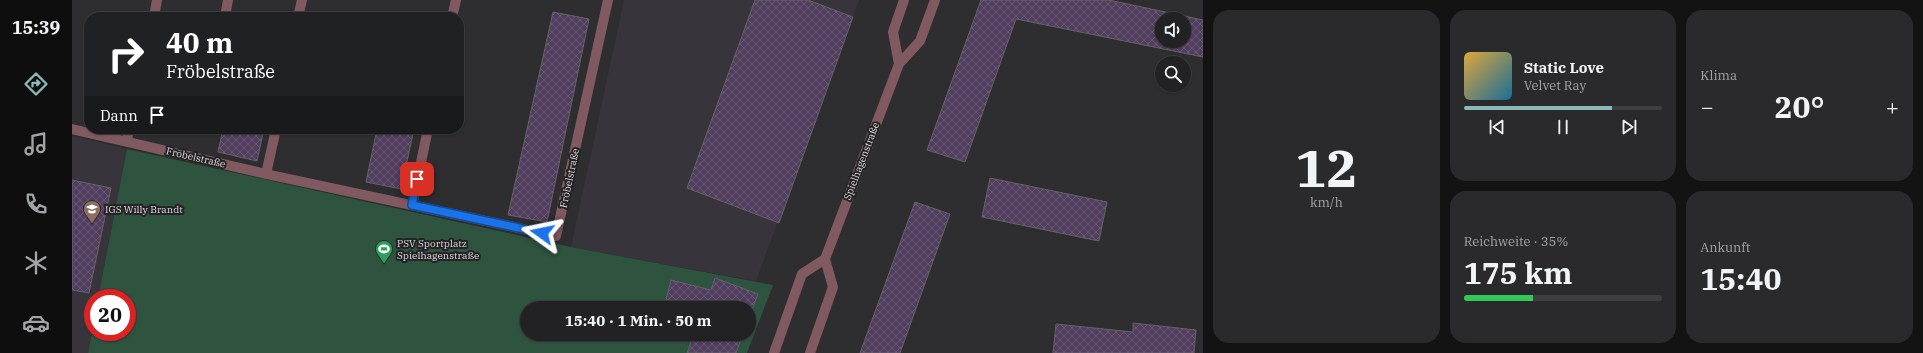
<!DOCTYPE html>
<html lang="de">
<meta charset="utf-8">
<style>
:root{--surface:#222224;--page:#2a2a2c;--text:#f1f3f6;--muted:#a2a4a6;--line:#3f3f41;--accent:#8bbbb9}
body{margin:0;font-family:"IBM Plex Serif",serif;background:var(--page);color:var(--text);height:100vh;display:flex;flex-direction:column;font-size:15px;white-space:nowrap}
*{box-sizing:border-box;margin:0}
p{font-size:13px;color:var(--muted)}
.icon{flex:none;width:22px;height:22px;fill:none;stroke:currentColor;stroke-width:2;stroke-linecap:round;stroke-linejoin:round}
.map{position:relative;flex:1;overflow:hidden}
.details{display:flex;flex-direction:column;gap:10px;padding:10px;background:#131314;width:720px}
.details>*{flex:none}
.top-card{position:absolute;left:12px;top:12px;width:380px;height:122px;border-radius:16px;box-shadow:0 1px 3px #0004,0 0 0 1px var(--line);background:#202124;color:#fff;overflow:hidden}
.fabs{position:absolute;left:1083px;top:12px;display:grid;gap:8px}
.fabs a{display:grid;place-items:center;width:36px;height:36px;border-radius:50%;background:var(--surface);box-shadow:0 1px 3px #0004,0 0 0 1px var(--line);font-size:20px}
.speed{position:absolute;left:12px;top:289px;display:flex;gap:8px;font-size:20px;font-weight:700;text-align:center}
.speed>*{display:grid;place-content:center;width:52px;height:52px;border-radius:50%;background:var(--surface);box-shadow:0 1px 3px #0004,0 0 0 1px var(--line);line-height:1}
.speed .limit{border:6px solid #d22;background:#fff;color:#111}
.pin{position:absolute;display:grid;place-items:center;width:34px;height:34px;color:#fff;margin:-17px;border-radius:8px;box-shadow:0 2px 6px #0006}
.me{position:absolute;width:44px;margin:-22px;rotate:282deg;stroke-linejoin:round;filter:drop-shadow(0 0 3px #0008)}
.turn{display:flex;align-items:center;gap:14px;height:84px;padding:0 16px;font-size:18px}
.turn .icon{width:52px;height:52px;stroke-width:2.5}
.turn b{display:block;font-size:28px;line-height:34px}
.then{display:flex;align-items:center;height:38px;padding:0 16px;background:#0003;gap:8px;font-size:15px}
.big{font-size:30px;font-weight:700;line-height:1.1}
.details .tile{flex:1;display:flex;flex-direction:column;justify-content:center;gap:6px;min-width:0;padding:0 14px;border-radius:16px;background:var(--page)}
.details .dial{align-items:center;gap:0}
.dial b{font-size:52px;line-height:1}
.song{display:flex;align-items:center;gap:12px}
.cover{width:48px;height:48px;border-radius:6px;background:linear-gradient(135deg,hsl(40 70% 55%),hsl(200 70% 35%))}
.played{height:4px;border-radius:2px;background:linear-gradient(90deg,var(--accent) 75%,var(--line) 75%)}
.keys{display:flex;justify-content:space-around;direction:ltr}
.heat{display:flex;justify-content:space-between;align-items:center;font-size:22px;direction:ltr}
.charge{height:6px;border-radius:3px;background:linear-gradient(90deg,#34c759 35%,var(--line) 0)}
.details .tiles{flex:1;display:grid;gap:10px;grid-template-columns:repeat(3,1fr)}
.tile:first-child{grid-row:span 2}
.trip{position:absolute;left:448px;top:301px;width:236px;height:40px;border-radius:20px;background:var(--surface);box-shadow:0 1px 3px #0004,0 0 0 1px var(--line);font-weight:700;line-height:40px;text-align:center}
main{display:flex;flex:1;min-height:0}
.menu{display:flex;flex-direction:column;width:72px;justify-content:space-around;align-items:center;background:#0e0e0e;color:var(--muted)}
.menu .icon{width:28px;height:28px}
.menu .current{color:var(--accent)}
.menu b{font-size:18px;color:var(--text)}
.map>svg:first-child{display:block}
</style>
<main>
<nav class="menu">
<b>15:39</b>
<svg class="icon current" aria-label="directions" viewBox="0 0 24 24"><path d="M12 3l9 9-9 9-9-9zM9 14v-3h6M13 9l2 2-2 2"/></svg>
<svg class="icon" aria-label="music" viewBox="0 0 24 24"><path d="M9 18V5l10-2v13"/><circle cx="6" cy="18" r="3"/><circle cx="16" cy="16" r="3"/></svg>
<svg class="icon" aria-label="phone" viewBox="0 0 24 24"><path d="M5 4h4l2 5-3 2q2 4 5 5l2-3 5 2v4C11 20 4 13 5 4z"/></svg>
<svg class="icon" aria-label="climate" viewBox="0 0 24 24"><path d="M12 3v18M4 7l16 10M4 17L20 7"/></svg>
<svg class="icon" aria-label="car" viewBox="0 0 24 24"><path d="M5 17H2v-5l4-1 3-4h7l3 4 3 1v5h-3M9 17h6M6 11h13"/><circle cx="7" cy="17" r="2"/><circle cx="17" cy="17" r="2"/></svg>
</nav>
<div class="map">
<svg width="1131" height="353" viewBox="0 0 1131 353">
<defs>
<pattern id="building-cross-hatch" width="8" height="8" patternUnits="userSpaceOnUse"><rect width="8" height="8" fill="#513e5f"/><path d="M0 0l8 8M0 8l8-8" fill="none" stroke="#695975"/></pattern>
</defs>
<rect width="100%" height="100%" fill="#2e2d30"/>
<!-- built -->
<path fill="#38343c" d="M552,0H787L684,281L499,247Z
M0,136L55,149L26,298H21V327L16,353H0Z"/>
<!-- garden -->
<path fill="#2e533f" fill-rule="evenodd" d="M55,149L499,247L701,285L675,353H16L21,327V332H55V298H26ZM455,308H677V334H455Z"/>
<!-- building -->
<path fill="url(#building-cross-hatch)" stroke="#646265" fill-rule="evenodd" d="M683,0H736L781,17L707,223L615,188Z
M909,0H1037L1131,20V57L944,19L893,162L855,150ZM1090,19H1112V41H1090Z
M481,12L517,19L475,222L436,215Z
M151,129H192L185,161L146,152Z
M305,129H342L329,189L294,182Z
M918,178L1035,202L1027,241L910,217Z
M0,180L39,188L17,293L0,290Z
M843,202L878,214L828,353H788Z
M643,278L686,294L677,318V308H592L599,280L639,290Z
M1061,323L1124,330L1122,353H981L984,324L1061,332Z
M622,334H671L664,353H615Z"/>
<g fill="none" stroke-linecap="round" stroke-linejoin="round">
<!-- minor -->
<path stroke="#815961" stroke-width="10" d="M82,17L85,0
M153,17L156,0
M226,17L230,0
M380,17L384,0
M827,64L821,32L832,0
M0,129L194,174L484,236L536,0
M55,141L57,129
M194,174L204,129
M340,205L356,129
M702,353L730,274L753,259L827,64L848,41L863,0
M738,353L761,287L753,259"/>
</g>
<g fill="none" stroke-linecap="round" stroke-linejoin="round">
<defs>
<path id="route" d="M345,179L340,205L470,233"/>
</defs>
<!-- route casing -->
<use href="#route" stroke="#114b97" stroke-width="10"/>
<!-- route -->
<use href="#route" stroke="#1a73e8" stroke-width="7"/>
</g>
<!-- icons -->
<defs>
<symbol id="school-pin" viewBox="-11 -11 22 30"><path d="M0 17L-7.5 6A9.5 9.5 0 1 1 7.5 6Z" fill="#8d6e63" stroke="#252326"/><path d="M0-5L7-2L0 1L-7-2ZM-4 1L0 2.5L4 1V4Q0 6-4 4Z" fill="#fff"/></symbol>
<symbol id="stadium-pin" viewBox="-11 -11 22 30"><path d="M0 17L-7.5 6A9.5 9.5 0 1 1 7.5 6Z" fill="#2e9e5b" stroke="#252326"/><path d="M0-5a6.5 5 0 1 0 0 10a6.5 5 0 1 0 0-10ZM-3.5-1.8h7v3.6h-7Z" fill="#fff"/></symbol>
</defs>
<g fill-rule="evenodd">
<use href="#school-pin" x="10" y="199" width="20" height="27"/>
<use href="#stadium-pin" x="302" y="239" width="20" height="27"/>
</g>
<g text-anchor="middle" stroke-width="4" stroke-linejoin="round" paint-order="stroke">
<!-- street labels -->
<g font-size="10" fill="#dbdadc" stroke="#252326">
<text transform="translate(124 157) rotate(13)" y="4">Fröbelstraße</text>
<text transform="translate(789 161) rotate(-69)" y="4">Spielhagenstraße</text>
<text transform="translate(497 178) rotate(-78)" y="4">Fröbelstraße</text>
</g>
<!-- poi labels -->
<g font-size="10" fill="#dbdadc" stroke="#252326" text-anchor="start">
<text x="33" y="213">IGS Willy Brandt</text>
<text x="325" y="247">PSV Sportplatz<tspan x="325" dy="12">Spielhagenstraße</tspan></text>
</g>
</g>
</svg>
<div class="fabs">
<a><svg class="icon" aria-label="sound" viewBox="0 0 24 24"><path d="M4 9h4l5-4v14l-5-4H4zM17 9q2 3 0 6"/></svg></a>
<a><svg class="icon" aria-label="search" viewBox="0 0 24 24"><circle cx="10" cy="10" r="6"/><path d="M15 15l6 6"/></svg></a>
</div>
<div class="speed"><div class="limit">20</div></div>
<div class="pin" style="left:345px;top:179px;background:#d93025"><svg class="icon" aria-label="arrive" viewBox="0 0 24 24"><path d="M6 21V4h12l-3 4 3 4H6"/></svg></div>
<svg class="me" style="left:470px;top:233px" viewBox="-20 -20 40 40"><path d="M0-17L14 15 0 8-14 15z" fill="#1a73e8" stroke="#fff" stroke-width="4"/></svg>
<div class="trip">15:40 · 1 Min. · 50 m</div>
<div class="top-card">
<div class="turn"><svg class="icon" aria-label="right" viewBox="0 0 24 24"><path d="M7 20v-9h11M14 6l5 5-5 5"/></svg><div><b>40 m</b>Fröbelstraße</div></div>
<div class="then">Dann<svg class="icon" aria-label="arrive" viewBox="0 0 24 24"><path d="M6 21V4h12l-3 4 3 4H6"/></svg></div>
</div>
</div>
<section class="details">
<div class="tiles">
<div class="tile dial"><b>12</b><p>km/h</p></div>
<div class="tile">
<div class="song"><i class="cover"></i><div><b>Static Love</b><p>Velvet Ray</p></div></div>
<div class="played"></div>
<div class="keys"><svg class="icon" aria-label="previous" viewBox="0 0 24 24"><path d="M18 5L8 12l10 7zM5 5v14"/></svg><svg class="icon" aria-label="pause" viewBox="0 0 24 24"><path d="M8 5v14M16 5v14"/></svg><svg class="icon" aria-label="next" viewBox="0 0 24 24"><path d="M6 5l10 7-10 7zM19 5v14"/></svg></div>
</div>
<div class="tile"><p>Klima</p>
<div class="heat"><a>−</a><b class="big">20°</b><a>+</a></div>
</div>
<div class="tile"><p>Reichweite · 35%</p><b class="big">175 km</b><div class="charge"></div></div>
<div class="tile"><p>Ankunft</p><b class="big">15:40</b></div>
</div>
</section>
</main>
